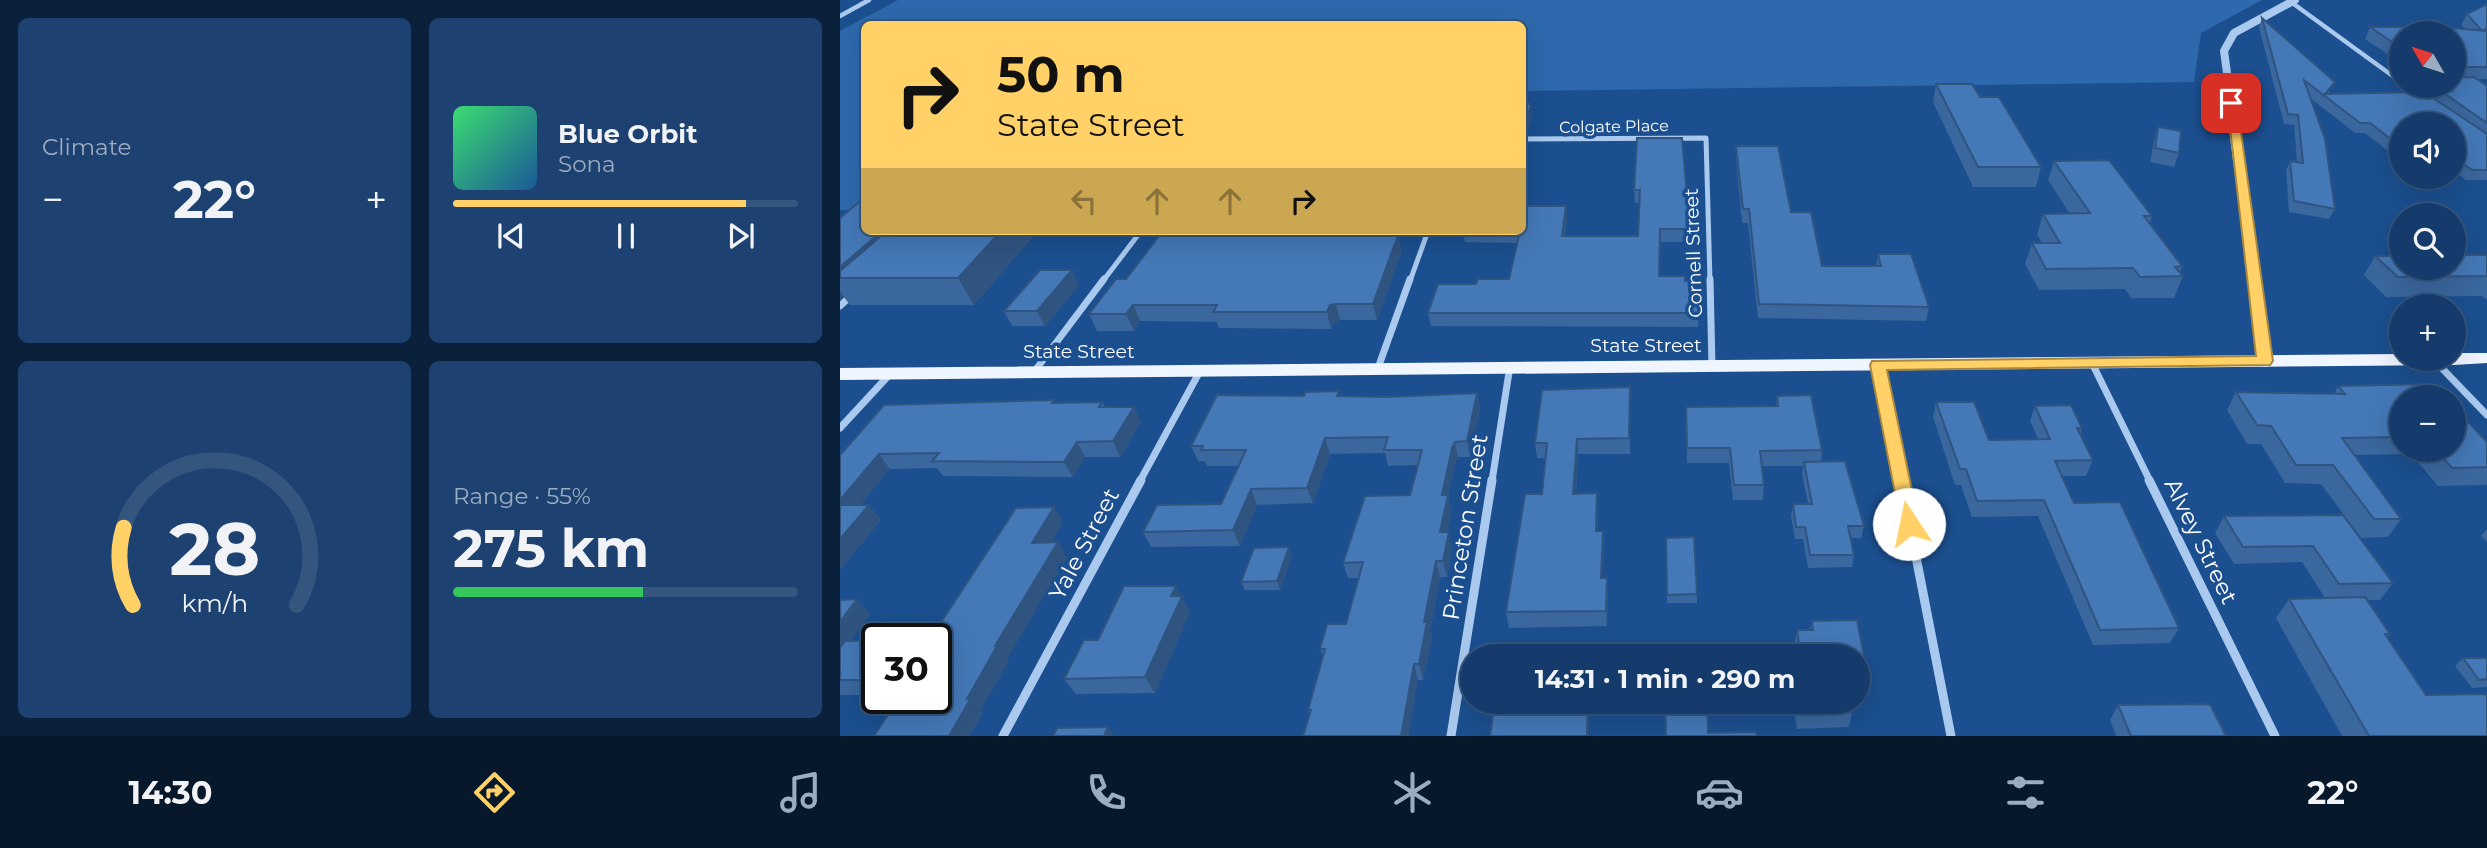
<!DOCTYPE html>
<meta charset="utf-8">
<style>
:root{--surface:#143b6b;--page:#1d4271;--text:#f1f3f6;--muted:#9dadc1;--line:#33557e;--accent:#ffd166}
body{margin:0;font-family:Montserrat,sans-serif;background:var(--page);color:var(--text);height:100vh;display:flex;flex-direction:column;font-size:26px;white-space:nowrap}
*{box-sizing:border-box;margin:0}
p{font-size:23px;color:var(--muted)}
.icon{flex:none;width:38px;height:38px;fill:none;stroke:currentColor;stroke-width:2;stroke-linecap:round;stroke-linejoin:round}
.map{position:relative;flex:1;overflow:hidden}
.drawer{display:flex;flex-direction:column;gap:18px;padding:18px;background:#0b203b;width:840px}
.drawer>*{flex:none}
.banner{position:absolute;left:21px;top:21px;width:665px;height:214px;border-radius:10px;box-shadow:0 7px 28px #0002,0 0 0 2px var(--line);background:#ffd166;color:#111;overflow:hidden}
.needle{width:46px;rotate:309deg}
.tools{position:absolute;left:1549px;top:21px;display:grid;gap:14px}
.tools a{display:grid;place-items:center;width:77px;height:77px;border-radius:50%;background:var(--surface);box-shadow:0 7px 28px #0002,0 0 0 2px var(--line);font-size:35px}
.speed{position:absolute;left:21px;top:623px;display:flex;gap:14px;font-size:35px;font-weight:700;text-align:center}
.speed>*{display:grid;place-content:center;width:91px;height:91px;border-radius:50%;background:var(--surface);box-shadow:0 7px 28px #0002,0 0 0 2px var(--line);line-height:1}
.speed .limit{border:4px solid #111;border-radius:10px;background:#fff;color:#111}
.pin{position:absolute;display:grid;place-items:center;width:60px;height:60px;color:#fff;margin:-30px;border-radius:14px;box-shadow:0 4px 10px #0006}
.me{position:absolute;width:77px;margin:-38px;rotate:349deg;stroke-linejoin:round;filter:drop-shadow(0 0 5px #0008)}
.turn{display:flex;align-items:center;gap:24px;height:147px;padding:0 21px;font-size:32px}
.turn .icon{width:91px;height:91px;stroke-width:2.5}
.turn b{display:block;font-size:49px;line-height:60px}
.lanes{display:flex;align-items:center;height:66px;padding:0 21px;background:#0003;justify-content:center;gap:35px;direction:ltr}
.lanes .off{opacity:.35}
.big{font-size:52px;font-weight:700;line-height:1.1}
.drawer .card{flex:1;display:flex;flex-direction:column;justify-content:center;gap:10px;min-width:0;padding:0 24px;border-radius:10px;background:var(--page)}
.drawer .dial{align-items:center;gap:0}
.dial svg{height:182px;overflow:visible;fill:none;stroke:var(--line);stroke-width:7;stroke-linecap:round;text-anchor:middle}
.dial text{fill:var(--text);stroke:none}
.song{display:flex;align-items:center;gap:21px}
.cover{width:84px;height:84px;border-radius:10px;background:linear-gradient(135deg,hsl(140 70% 55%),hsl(210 70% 35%))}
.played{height:7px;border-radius:4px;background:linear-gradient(90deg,var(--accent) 85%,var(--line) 85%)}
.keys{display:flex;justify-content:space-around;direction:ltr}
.heat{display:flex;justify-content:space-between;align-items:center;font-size:38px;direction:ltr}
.charge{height:10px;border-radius:5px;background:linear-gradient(90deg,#34c759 55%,var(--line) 0)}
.drawer .tiles{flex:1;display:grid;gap:18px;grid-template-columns:repeat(2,1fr)}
.trip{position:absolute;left:620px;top:644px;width:410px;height:70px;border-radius:35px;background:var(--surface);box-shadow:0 7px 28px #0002,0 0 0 2px var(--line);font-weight:700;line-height:70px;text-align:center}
.dock{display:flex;height:112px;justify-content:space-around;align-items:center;background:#08182b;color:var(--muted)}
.dock .icon{width:49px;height:49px}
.dock .current{color:var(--accent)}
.dock b{font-size:32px;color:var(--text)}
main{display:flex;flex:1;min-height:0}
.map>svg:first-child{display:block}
</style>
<main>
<section class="drawer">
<div class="tiles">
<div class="card"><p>Climate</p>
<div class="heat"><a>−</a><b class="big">22°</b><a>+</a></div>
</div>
<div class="card">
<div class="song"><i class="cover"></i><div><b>Blue Orbit</b><p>Sona</p></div></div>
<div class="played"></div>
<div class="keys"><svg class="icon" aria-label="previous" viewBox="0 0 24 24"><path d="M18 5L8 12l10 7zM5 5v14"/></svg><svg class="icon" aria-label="pause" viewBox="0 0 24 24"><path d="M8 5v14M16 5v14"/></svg><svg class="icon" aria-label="next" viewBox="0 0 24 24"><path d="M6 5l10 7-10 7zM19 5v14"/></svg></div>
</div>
<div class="card dial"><svg viewBox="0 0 100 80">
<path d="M14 69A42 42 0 1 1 86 69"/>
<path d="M14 69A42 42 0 0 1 10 35" stroke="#ffd166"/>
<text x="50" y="56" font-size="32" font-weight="700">28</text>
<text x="50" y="72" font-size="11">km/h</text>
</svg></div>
<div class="card"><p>Range · 55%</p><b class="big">275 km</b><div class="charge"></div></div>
</div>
</section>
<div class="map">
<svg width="1647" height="736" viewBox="0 0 1647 736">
<rect width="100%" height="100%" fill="#1b4f8f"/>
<!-- green -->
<path fill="#2e69ad" d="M58,0H1422L1361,33L1354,82L683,91L682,24H24V210H0V31Z"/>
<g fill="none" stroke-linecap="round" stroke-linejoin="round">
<!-- minor-far3 -->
<path stroke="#a9c9ee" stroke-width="4.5" d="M1451,2L1561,82
M0,16L29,0
M1566,86L1581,97"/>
<!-- minor-far2 -->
<path stroke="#a9c9ee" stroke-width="5" d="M682,139L866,138L870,281
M263,281L301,231
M570,281L588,231"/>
<!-- minor-far1 -->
<path stroke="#a9c9ee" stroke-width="7" d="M870,279L872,367
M0,306L12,295
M1594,360L1647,415
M1252,363L1310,481
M1038,365L1061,481
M538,368L570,279
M194,372L264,279
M0,428L50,374
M300,481L360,371
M652,481L670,366"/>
<!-- minor -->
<path stroke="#a9c9ee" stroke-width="9" d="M1061,480L1111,736
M1309,480L1435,736
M163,736L301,480
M611,736L652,480"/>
<!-- tertiary-far2 -->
<path stroke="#a9c9ee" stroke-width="8" d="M1394,124L1384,51L1394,33L1455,0"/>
<!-- tertiary-far1 -->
<path stroke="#a9c9ee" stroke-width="10" d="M1393,122L1414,281"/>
<!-- tertiary -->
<path stroke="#a9c9ee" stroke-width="12" d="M1414,279L1425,361"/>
<!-- primary -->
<path fill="#f0f6ff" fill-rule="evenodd" d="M1647,353V363L1614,365L0,380V368L1561,354V359H1614V353Z"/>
</g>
<!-- wall -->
<path fill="#3a679d" d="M1647,4V79H1636L1647,86V180H1626L1614,171V124H1561V161L1525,133H1515L1470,98L1495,209L1489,219L1449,212L1446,171L1450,161L1457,162L1454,125L1444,124L1419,27L1422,18L1490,92L1489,93L1596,100L1599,95L1587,87L1588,86H1614V33H1561V63L1525,39L1530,27L1625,29L1621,25L1627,14Z
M1096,84L1140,97L1201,167L1196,187H1133L1093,102Z
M682,104L692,116L687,134H683L684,144L682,151Z
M1318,127L1339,153L1334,167L1310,162L1314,141Z
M797,138L850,229L849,242H820L819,276L845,281L859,313L858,327L591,326L588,313L636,284L669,279L678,243L625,242L623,231H682L727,218L725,236H798L800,203H795L794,190Z
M896,146L951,212L982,266H1036L1038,254L1089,307L1086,321L918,318L908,223H902L896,158Z
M1214,161L1312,216L1310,224L1342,266L1340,272L1343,276L1334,298H1291L1285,289L1199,290L1185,264L1192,243H1202L1197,235L1203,214H1230L1208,180Z
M0,218L24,231H198L134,305H10L4,297L0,300Z
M501,231H558L556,235L562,251L537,320H500L495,322L491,329L379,328L377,322L300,321L294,331H257L249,314L286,279Z
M1647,255V300L1642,296L1546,297L1524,275L1535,256Z
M239,285L205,326H172L164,311Z
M1498,386L1561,397V450H1614L1647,442V485L1598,486L1571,454L1515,455L1561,519L1548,537L1521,538L1481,484L1445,483L1421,444H1407L1387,410L1396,392L1494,394Z
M790,387V454H738L736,494L758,509L757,531H763L764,547L762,578L768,594L767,626L669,628L666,612L702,494L706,458H697L695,443Z
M637,393L640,409L630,457H618L615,464L608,495L612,510L607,532L612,548L607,577H600L590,631L592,638L583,680H578L470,714L468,710L483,657L480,649L506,624L519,578H508L503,563L570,495L578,465L548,466L545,453L490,454L473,503L417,505L400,546L311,547L303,532L381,504L398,466H367L365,461H358L351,446L464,396L547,397Z
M937,396L982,450L981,462L1024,526L1021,538H1011L1014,555L1012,567L968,568L963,539H955L951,516L953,504H968L962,474L963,466H922L924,485L923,500H893L889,463H847L846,407L936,406Z
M262,402L265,407H294L301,422L280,457H245L233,477L103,476L97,468L50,469L20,505H29L41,520L0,570V455L215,403Z
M1096,402L1149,440L1198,439L1190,421L1195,406L1242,428L1240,435L1253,460L1246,476H1222L1234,503L1339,628L1330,643L1253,645L1198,516L1132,517L1121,485H1115L1093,417Z
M1503,515L1553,583L1540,600H1527L1550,634L1547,638L1586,695L1647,736H1502L1436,618L1449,599L1485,598L1462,562L1394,564L1375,533L1384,516Z
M1647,529V542L1641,536Z
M826,538L857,594V603H827Z
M449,547L452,556L440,590H405L401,582Z
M336,586L350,612L315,693L236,694L224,679L258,640Z
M0,600L30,614L11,640H37V695H0Z
M1017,620L1027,671L1023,687H1017V656H956L954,646L957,630H970L972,621Z
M1623,658H1647V687L1632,688L1615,666Z
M953,702H1010L1012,712L1009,727L957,729Z
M1278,705L1386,736H1276L1270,720Z"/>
<!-- shaded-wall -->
<path fill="#305480" d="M691,104L692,116L687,134L686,122Z
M683,132L684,144L682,151V134Z
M726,206L727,218L723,249L722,236Z
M42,231H76L0,278V267Z
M161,231H198L134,305L118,278Z
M548,231H558L550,251L546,235Z
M558,235L562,251L537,320L533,304Z
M232,270L239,285L205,326L197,311Z
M0,291L4,297L0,300Z
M496,304L500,320L495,322L491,329L487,312L490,305Z
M293,305L300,321L294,331L286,314Z
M637,393L640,409L630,457L627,441Z
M294,407L301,422L280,457L273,441Z
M485,438L490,454L473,503L467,488Z
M737,439L738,454L735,509L733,494Z
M237,442L245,457L233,477L224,462Z
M615,442L618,457L615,464L608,495L612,510L604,548L600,532L602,495L612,448Z
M39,454L50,469L8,520L0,511V500Z
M411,489L417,505L400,546L393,530Z
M757,493L758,509L757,547L756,531Z
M29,505L41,520L0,570V539Z
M214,507L223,522L202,558L192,543Z
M763,531L764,547L762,594L761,578Z
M609,532L612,548L607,577L603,561Z
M218,542L227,558L167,659L169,661L141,710L143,713L130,736H109L127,699L155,646Z
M449,547L452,556L440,590L437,581Z
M596,561L600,577L590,631L592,638L583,680L579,664L584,622Z
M767,578L768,594L767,626L766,611Z
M336,586L350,612L315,693L305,677L331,596Z
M17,599L30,614L0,656V622Z
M37,640V655L31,649Z
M574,664L578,680L569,736H561Z
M748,702H750L749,736H747Z
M268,727L274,736H264Z"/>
<!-- building -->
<path fill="#4478b7" stroke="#305480" stroke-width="2" d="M1647,4V28L1642,31L1627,14Z
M1422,18L1495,82L1485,94L1584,92L1647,134V170H1632L1616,158H1614V124H1561V147L1530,123H1520L1464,80L1485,139L1495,209L1454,201L1450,161L1463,163L1458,115L1448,114Z
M1530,27H1600L1647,31V67H1614V33H1561V48Z
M1634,77L1647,86V123L1601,91H1612L1604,86H1614V78Z
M1096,84H1132L1140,97H1159L1201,167H1138Z
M682,104H691L686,122H682Z
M1318,127L1341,131L1339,153L1315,148Z
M797,138H842L850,229H820L819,276H845V281H858L859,313H588L598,284H636L638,279H669L680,231H682V206H726L722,236H798L800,190H794Z
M896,146H938L951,212H971L982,266H1041L1038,254H1071L1089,307L919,304L909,209H903Z
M1269,160L1312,216H1304L1342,266L1335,267L1343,276L1300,277L1293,268L1206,269L1192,243H1220L1203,214L1250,213L1214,161Z
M24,198V231H42L0,267V218Z
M47,231H161L118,278H0V271Z
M501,231H548L546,235H558L533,304H496L490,305L487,312H373L377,305H293L286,314H249L276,279H286L319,236Z
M1614,255H1647V276L1558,277L1535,256H1561V268H1614Z
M200,270H232L197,311H164Z
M1592,384L1604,397H1561V437L1502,438L1561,519H1534L1493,465H1456L1431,426L1417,425L1396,392L1505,394L1498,386Z
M790,387L789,438L737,439L733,494L757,493L756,531H763L761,578H767L766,611L666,612L685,494H702L707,443H695L702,390Z
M499,391L497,396L547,397L637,393L627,441L615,442L612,448L602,495H608L600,532H609L603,561H596L584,622H587L579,664H574L561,736H463L471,710H468L485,649H480L487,624H506L523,562L503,563L525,496L570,495L582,450H544L548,437L485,438L467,488L411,489L393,530L303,532L317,505L381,504L406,450H361L363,446H351L377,395L464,396L465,392Z
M971,395L982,450L920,451L924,485H894L890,448H847L846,407L938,406L937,396Z
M214,400L212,403L262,402L259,407H294L273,441L237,442L224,462L92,461L99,453L39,454L0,500V455L44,405Z
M1096,402H1134L1149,440L1210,439L1195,406L1231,405L1242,428H1237L1253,460L1215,461L1234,503L1280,502L1339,628L1260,630L1204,500L1137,501L1126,469H1120Z
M1614,407L1647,442V467L1612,468L1596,450H1614Z
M1005,461L1024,526H1008L1014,555H970L965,527H956L953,504H972L964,462Z
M0,505H29L0,539Z
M214,507L192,543L218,542L155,646H157L127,699L131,698L109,736H34L59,698H96V639H90L176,508Z
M1503,515L1553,583L1499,584L1473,546L1403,547L1384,516Z
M854,537L857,594L827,595L826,538Z
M449,547L437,581L401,582L414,548Z
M284,586H336L331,596H342L305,677L224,679L244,640H258Z
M1525,597L1550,634H1545L1586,695L1647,694V736H1529L1449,599Z
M17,599L0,622V600Z
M1017,620L1027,671H1017V656H961L957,630H973L972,621Z
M37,640L31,649H37V684H27L31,680H0V648L5,641Z
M858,654V656H825V655Z
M1623,658H1647V679L1639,680Z
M655,702H748L747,736H650Z
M825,702H867L868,733L916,732L917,736H826Z
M958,702H1010L1012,712L959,713Z
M1370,704L1386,736H1291L1278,705Z
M268,727L264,736H213L217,728Z"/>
<!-- route -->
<path fill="#ffd166" stroke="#a68842" stroke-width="2" d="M1387,101L1397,103L1433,361L1430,365L1047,370L1079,524L1069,531L1062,529L1030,365L1032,361L1416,356Z"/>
<g text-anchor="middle" stroke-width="7" stroke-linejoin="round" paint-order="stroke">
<!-- far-street labels -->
<g font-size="16" fill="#fff" stroke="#1b4f8f">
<text transform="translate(774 126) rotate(-1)" y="6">Colgate Place</text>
</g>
<!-- street labels -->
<g font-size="19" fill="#fff" stroke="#1b4f8f">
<text transform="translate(853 253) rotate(-92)" y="7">Cornell Street</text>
<text x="806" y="352">State Street</text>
<text x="239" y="358">State Street</text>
</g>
<!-- near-street labels -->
<g font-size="23" fill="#fff" stroke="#1b4f8f">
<text transform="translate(625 527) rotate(-81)" y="8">Princeton Street</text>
<text transform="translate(1361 541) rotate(64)" y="8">Alvey Street</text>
<text transform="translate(244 544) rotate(-62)" y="8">Yale Street</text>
</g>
</g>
</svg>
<div class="tools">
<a><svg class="needle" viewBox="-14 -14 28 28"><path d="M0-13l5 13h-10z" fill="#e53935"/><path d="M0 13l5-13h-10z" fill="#9dadc1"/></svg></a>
<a><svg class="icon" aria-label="sound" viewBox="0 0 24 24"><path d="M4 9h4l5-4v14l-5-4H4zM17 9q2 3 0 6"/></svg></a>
<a><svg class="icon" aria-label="search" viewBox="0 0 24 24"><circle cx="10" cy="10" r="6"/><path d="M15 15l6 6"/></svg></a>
<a>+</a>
<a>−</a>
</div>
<div class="speed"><div class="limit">30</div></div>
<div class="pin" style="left:1391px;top:103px;background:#d93025"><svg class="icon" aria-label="arrive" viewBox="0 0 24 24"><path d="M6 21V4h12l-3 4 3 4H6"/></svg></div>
<svg class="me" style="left:1069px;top:524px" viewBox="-20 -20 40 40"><circle r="19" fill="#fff"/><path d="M0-13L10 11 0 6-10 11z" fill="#ffd166"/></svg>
<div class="trip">14:31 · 1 min · 290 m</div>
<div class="banner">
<div class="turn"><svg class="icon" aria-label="right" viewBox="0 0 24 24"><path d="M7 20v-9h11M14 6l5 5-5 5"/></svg><div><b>50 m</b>State Street</div></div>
<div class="lanes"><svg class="icon off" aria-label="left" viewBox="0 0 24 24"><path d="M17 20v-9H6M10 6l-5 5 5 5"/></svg><svg class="icon off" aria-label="ahead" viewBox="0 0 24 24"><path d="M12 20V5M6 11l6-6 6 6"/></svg><svg class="icon off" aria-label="ahead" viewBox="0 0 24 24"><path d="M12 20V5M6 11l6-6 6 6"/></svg><svg class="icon" aria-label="right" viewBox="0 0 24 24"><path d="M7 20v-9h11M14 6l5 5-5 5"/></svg></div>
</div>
</div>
</main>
<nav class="dock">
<b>14:30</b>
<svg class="icon current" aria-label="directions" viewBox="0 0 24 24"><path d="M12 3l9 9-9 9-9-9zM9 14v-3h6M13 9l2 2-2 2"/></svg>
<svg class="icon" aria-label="music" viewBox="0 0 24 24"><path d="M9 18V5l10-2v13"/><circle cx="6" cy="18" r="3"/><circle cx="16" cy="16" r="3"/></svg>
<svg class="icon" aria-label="phone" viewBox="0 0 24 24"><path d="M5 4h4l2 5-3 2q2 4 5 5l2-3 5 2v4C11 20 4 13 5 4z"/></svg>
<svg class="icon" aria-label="climate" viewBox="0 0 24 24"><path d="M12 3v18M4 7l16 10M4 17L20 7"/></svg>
<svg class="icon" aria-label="car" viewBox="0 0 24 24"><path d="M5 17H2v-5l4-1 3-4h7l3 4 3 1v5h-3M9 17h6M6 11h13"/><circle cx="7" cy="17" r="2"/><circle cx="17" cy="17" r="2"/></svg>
<svg class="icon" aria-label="filters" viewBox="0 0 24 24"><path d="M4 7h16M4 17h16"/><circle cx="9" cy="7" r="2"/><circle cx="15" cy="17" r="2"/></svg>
<b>22°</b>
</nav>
